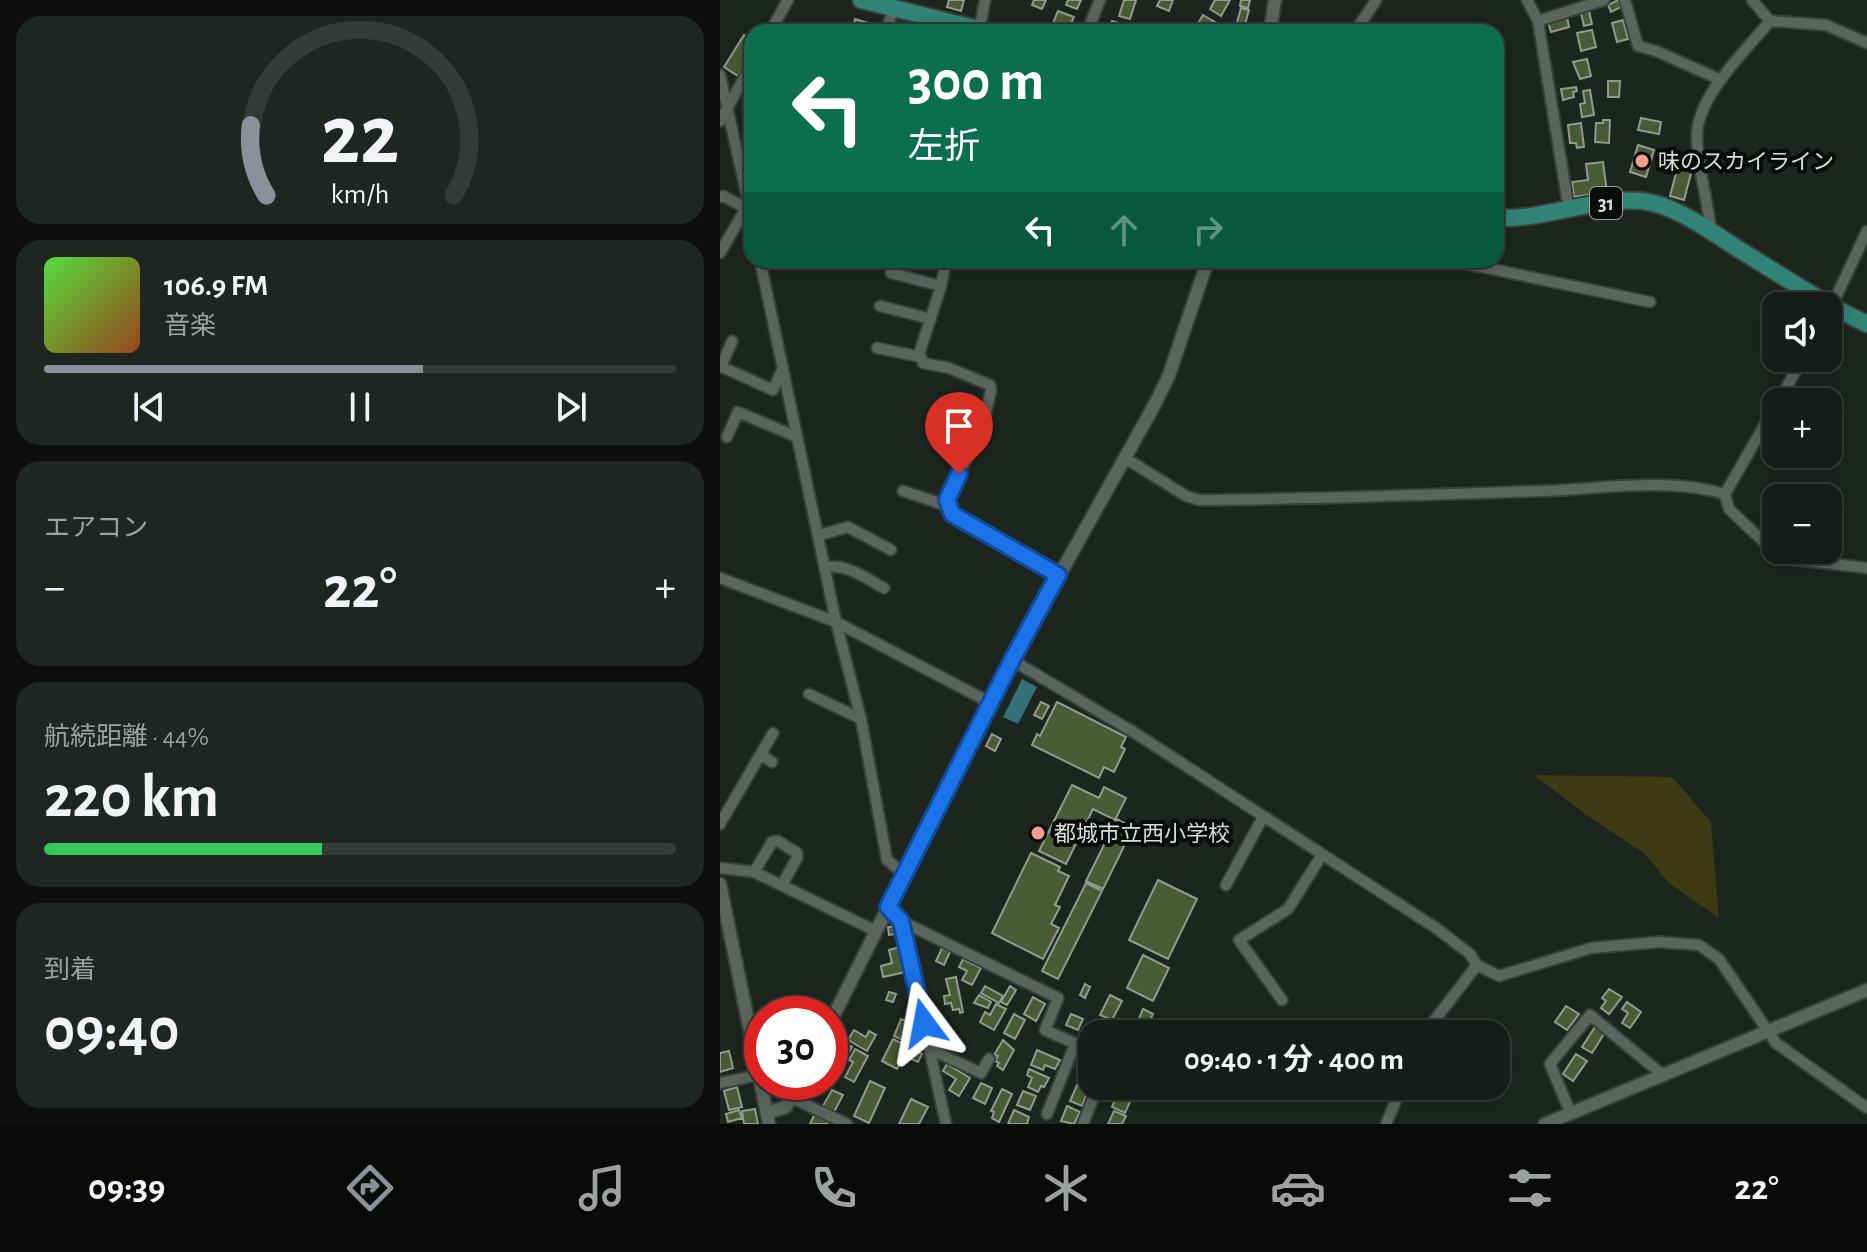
<!DOCTYPE html>
<html lang="ja">
<meta charset="utf-8">
<style>
:root{--surface:#161c17;--page:#1f2520;--text:#f1f3f6;--muted:#9ea1a1;--line:#353a36;--accent:#8c9099}
body{margin:0;font-family:"Alegreya Sans","Noto Sans JP",sans-serif;background:var(--page);color:var(--text);height:100vh;display:flex;flex-direction:column;font-size:30px;white-space:nowrap}
*{box-sizing:border-box;margin:0}
p{font-size:26px;color:var(--muted)}
.icon{flex:none;width:44px;height:44px;fill:none;stroke:currentColor;stroke-width:2;stroke-linecap:round;stroke-linejoin:round}
.map{position:relative;flex:1;overflow:hidden}
.sheet{display:flex;flex-direction:column;gap:16px;padding:16px;background:#0c0f0d;width:720px}
.sheet>*{flex:none}
.banner{position:absolute;left:24px;top:24px;width:760px;height:244px;border-radius:24px;box-shadow:0 4px 20px #0003,0 0 0 2px var(--line);background:#0b6e4f;color:#fff;overflow:hidden}
.controls{position:absolute;left:1042px;top:292px;display:grid;gap:16px}
.controls a{display:grid;place-items:center;width:80px;height:80px;border-radius:16px;background:var(--surface);box-shadow:0 4px 20px #0003,0 0 0 2px var(--line);font-size:40px}
.speed{position:absolute;left:24px;top:996px;display:flex;gap:16px;font-size:40px;font-weight:700;text-align:center}
.speed>*{display:grid;place-content:center;width:104px;height:104px;border-radius:50%;background:var(--surface);box-shadow:0 4px 20px #0003,0 0 0 2px var(--line);line-height:1}
.speed .limit{border:12px solid #d22;background:#fff;color:#111}
.pin{position:absolute;display:grid;place-items:center;width:68px;height:68px;color:#fff;margin:-82px -34px;border-radius:50% 50% 50% 0;rotate:-45deg;box-shadow:0 0 8px #0007}
.pin .icon{rotate:45deg}
.me{position:absolute;width:88px;margin:-44px;rotate:347deg;stroke-linejoin:round;filter:drop-shadow(0 0 6px #0008)}
.turn{display:flex;align-items:center;gap:28px;height:168px;padding:0 32px;font-size:36px}
.turn .icon{width:104px;height:104px;stroke-width:2.5}
.turn b{display:block;font-size:56px;line-height:68px}
.lanes{display:flex;align-items:center;height:76px;padding:0 32px;background:#0003;justify-content:center;gap:40px;direction:ltr}
.lanes .off{opacity:.35}
.big{font-size:60px;font-weight:700;line-height:1.1}
.sheet .widget{flex:1;display:flex;flex-direction:column;justify-content:center;gap:12px;min-width:0;padding:0 28px;border-radius:24px;background:var(--page)}
.sheet .dial{align-items:center;gap:0}
.dial svg{height:208px;overflow:visible;fill:none;stroke:var(--line);stroke-width:7;stroke-linecap:round;text-anchor:middle}
.dial text{fill:var(--text);stroke:none}
.song{display:flex;align-items:center;gap:24px}
.cover{width:96px;height:96px;border-radius:12px;background:linear-gradient(135deg,hsl(110 70% 55%),hsl(20 70% 35%))}
.played{height:8px;border-radius:4px;background:linear-gradient(90deg,var(--accent) 60%,var(--line) 60%)}
.keys{display:flex;justify-content:space-around;direction:ltr}
.heat{display:flex;justify-content:space-between;align-items:center;font-size:44px;direction:ltr}
.charge{height:12px;border-radius:6px;background:linear-gradient(90deg,#34c759 44%,var(--line) 0)}
.trip{position:absolute;left:358px;top:1020px;width:432px;height:80px;border-radius:24px;background:var(--surface);box-shadow:0 4px 20px #0003,0 0 0 2px var(--line);font-weight:700;line-height:80px;text-align:center}
.tabs{display:flex;height:128px;justify-content:space-around;align-items:center;background:#090b09;color:var(--muted)}
.tabs .icon{width:56px;height:56px}
.tabs .selected{color:var(--accent)}
.tabs b{font-size:36px;color:var(--text)}
main{display:flex;flex:1;min-height:0}
.map>svg:first-child{display:block}
</style>
<main>
<section class="sheet">
<div class="widget dial"><svg viewBox="0 0 100 80">
<path d="M14 69A42 42 0 1 1 86 69"/>
<path d="M14 69A42 42 0 0 1 8 42" stroke="#8c9099"/>
<text x="50" y="56" font-size="32" font-weight="700">22</text>
<text x="50" y="72" font-size="11">km/h</text>
</svg></div>
<div class="widget">
<div class="song"><i class="cover"></i><div><b>106.9 FM</b><p>音楽</p></div></div>
<div class="played"></div>
<div class="keys"><svg class="icon" aria-label="previous" viewBox="0 0 24 24"><path d="M18 5L8 12l10 7zM5 5v14"/></svg><svg class="icon" aria-label="pause" viewBox="0 0 24 24"><path d="M8 5v14M16 5v14"/></svg><svg class="icon" aria-label="next" viewBox="0 0 24 24"><path d="M6 5l10 7-10 7zM19 5v14"/></svg></div>
</div>
<div class="widget"><p>エアコン</p>
<div class="heat"><a>−</a><b class="big">22°</b><a>+</a></div>
</div>
<div class="widget"><p>航続距離 · 44%</p><b class="big">220 km</b><div class="charge"></div></div>
<div class="widget"><p>到着</p><b class="big">09:40</b></div>
</section>
<div class="map">
<svg width="1147" height="1124" viewBox="0 0 1147 1124">
<rect width="100%" height="100%" fill="#1d251f"/>
<!-- green -->
<path fill="#3c3a12" d="M814,775L952,777L991,822L999,918L949,883L925,854L865,814Z"/>
<!-- water -->
<path fill="#327076" d="M302,679L317,687L298,724L283,717Z"/>
<!-- building -->
<path fill="#485b34" stroke="#949a90" stroke-width="2" d="M229,0H244L241,11L227,7Z
M314,0H326L322,9L312,5Z
M348,0H361L357,9L346,5Z
M404,0H416L410,19L399,16Z
M440,0H453L449,11L437,6Z
M495,0H510L501,16L490,9Z
M521,0H530L528,8L520,6Z
M898,0L901,7L891,12L888,5Z
M521,8L529,10L524,28L516,26Z
M338,11L354,17L347,32L331,28Z
M869,11L872,24L864,26L861,13Z
M483,15L498,24L494,32H473Z
M847,17L849,27L831,32L828,22Z
M135,19L154,25L152,32H138L139,30L133,28Z
M903,20L908,39L897,42L892,23Z
M392,21L405,25L403,32H388Z
M184,25L197,28L196,32H182Z
M423,26L436,29L435,32H422Z
M872,30L876,47L861,51L857,33Z
M24,35L32,41V53L18,76L4,67Z
M867,59L871,76L860,79L853,62Z
M888,81H900L899,97H888Z
M856,87L857,91L853,92L854,97L843,100L841,89Z
M870,90L874,115L862,117L860,104L865,103L863,91Z
M921,118L941,122L939,134L918,130Z
M883,120H890L889,143L875,142L876,123H883Z
M861,123L864,147L857,148L856,143H850L848,125Z
M918,145L934,150L926,177L910,172Z
M883,162L887,192L854,197L852,182L868,180L866,164Z
M959,162L973,166L964,200L950,196Z
M321,702L329,706L322,719L314,715Z
M337,702L406,737L401,747L405,749L394,772L384,767L379,778L312,745L317,734L320,736Z
M272,734L281,739L275,751L266,746Z
M352,785L379,798L384,787L406,798L395,820L373,809L346,864L319,851Z
M397,819L413,828L383,889L366,881Z
M311,853L340,867L338,871L349,876L335,905L340,907L331,924L339,928L323,959L272,933Z
M438,880L477,899L448,959L409,940Z
M366,883L382,891L338,979L322,971Z
M176,926L177,934L169,935L168,927Z
M180,947L186,972L163,977L161,966L172,963L169,950Z
M222,948L230,952L224,965L216,961Z
M423,955L449,968L433,1001L407,988Z
M243,959L261,968L252,985L242,980L247,971L239,967Z
M236,977L243,1012L240,1013L239,1009L233,1010L231,1003L225,1004L224,996L230,995L226,979Z
M365,984L370,987L365,998L360,995Z
M265,986L283,996L279,1003L261,993Z
M290,986L296,990L287,1005L281,1002Z
M889,989L902,997L889,1014L881,1008L886,1001L882,998Z
M169,992L176,994L173,1002L166,1000Z
M259,995L271,1002L268,1008L254,1003Z
M390,995L402,1001L392,1020L380,1015Z
M313,997L325,1004L316,1021L304,1014Z
M907,1002L921,1012L910,1028L902,1023L908,1013L902,1009Z
M276,1004L286,1009L274,1030L260,1022L265,1012L270,1015Z
M846,1006L859,1014L847,1030L835,1022Z
M423,1009L433,1014L426,1028L417,1023Z
M294,1014L305,1020L295,1039L284,1033Z
M351,1014L363,1019L358,1030L346,1025Z
M189,1015L194,1017L191,1023L195,1025L185,1041L174,1036L181,1019L186,1021Z
M449,1022L459,1029L456,1034H441Z
M382,1026L391,1030L389,1034H378Z
M875,1027L884,1034L872,1053L862,1047Z
M134,1030L146,1037L149,1031L156,1035L147,1051L128,1040Z
M173,1039L189,1047L177,1069L162,1061Z
M283,1040L294,1050L283,1070L277,1066L279,1063L275,1061L278,1056L274,1055Z
M122,1042L132,1047L124,1061L115,1056Z
M135,1049L148,1056L134,1082L125,1077L133,1062L129,1060Z
M192,1049L202,1054L198,1062L187,1057Z
M317,1050L340,1060L335,1069L325,1065L323,1070L311,1065Z
M9,1051L13,1068L0,1072V1053Z
M856,1054L867,1061L853,1081L843,1074Z
M113,1059L123,1064L116,1079L110,1076Z
M365,1060L372,1063L369,1083L357,1077Z
M227,1064L250,1078L239,1096L229,1090L236,1079L223,1071Z
M309,1069L329,1078L324,1087L321,1086L318,1092L308,1087L312,1078L307,1075Z
M150,1081L165,1088L149,1123L134,1116Z
M261,1083L272,1088L265,1104L253,1098Z
M357,1085L368,1090L362,1106L350,1101Z
M401,1086L416,1089L405,1113L392,1107Z
M17,1087L22,1107L9,1110L4,1091Z
M282,1089L292,1094L279,1122L272,1118L274,1112L271,1111Z
M112,1090L123,1095L114,1112L103,1106Z
M303,1091L316,1096L310,1110L297,1105Z
M191,1099L208,1107L199,1124H179Z
M347,1106L360,1112L354,1124L341,1121Z
M35,1109L38,1124H24L22,1111Z
M19,1110L22,1118L8,1122L6,1114Z
M294,1110L309,1117L307,1124H288Z
M394,1111L406,1116L402,1124H388Z
M95,1113L109,1120L107,1124H90Z"/>
<g fill="none" stroke-linecap="round" stroke-linejoin="round">
<defs>
<path id="minor" d="M807,0L818,21L849,210
M905,0L918,46L936,51L1001,80
M1032,0L1050,21L1106,25L1147,43
M818,21L884,0
M50,32L68,0
M166,32L174,7
M259,32L265,0
M367,32L380,0
M635,32L656,0
M0,75L32,219
M0,121L32,64
M0,197L3,196L30,210
M991,231C988,201 978,170 977,139C975,97 1025,52 1050,21
M0,253L26,208
M40,260L116,622L141,719L167,860L184,874
M226,260L221,286L199,354L203,363L229,368L270,385L271,390L264,421L227,500L232,514L338,575
M278,260L285,261
M728,260L930,302
M171,273L221,286
M160,306L211,319
M1108,314L1147,231
M157,348L201,357
M0,366L53,390L63,368
M1,367L12,341
M1058,402L1083,358
M7,437L18,412L77,437
M405,458L466,496L479,500C593,499 708,495 822,491C881,489 948,477 1005,494L1009,509L1057,554L1071,559L1147,568
M183,491L228,506
M1005,494L1056,405
M100,535L128,527L171,550
M106,567C128,564 145,578 164,588
M0,578L116,622L271,703
M292,660L415,733L716,928L750,954L757,965L779,976L871,948L939,942L979,945L999,959L1056,1043L1147,1108
M89,694L141,719
M41,754L52,762
M0,824L53,733
M0,868L34,872L156,931
M34,872L52,842L58,841L77,853V858L62,885
M506,885L543,817
M168,907L181,921L226,1124
M181,921L338,998L325,1030L372,1051
M562,1000L519,940L568,909L602,855
M400,1034L404,1026
M704,1034L757,965
M210,1049L261,1073L269,1059
M0,1083L39,1075
M72,1098L127,1124
M327,1114L355,1044
M851,1114L830,1064L870,1015L944,1076
M363,1124L378,1086
M666,1124L682,1086"/>
<path id="tertiary" d="M550,32L555,0
M0,884L49,1124
M110,1023L292,660L435,404L449,375L488,260
M47,1113L66,1107L81,1082
M825,1124L1147,990"/>
<path id="primary" d="M141,0L270,32
M776,218C825,220 873,197 922,201C954,204 993,233 1020,250C1062,276 1103,303 1147,324"/>
</defs>
<!-- minor casing -->
<use href="#minor" stroke="#39403b" stroke-width="14"/>
<!-- tertiary casing -->
<use href="#tertiary" stroke="#39403b" stroke-width="16"/>
<!-- primary casing -->
<use href="#primary" stroke="#39403b" stroke-width="20"/>
<!-- minor -->
<use href="#minor" stroke="#5b655e" stroke-width="10"/>
<!-- tertiary -->
<use href="#tertiary" stroke="#5b655e" stroke-width="12"/>
<!-- primary -->
<use href="#primary" stroke="#328576" stroke-width="16"/>
</g>
<g fill="none" stroke-linecap="round" stroke-linejoin="round">
<defs>
<path id="route" d="M204,1023L181,921L168,907L292,660L338,575L232,514L227,500L239,474"/>
</defs>
<!-- route casing -->
<use href="#route" stroke="#114b97" stroke-width="20"/>
<!-- route -->
<use href="#route" stroke="#1a73e8" stroke-width="14"/>
</g>
<!-- markers -->
<g fill="#f49d8c" stroke="#090d0a" stroke-width="3">
<circle cx="922" cy="161" r="8"/>
<circle cx="318" cy="833" r="8"/>
</g>
<g text-anchor="middle" stroke-width="8" stroke-linejoin="round" paint-order="stroke">
<!-- shield labels -->
<rect fill="#090d0a" stroke="#9a9f9c" stroke-width="2" x="870" y="187" width="32" height="32" rx="6"/>
<g font-size="20" font-weight="bold" fill="#d8deda">
<text x="886" y="210">31</text>
</g>
<!-- poi labels -->
<g font-size="22" fill="#d8deda" stroke="#090d0a" text-anchor="start">
<text x="938" y="169">味のスカイライン</text>
<text x="334" y="841">都城市立西小学校</text>
</g>
</g>
</svg>
<div class="controls">
<a><svg class="icon" aria-label="sound" viewBox="0 0 24 24"><path d="M4 9h4l5-4v14l-5-4H4zM17 9q2 3 0 6"/></svg></a>
<a>+</a>
<a>−</a>
</div>
<div class="speed"><div class="limit">30</div></div>
<div class="pin" style="left:239px;top:474px;background:#d93025"><svg class="icon" aria-label="arrive" viewBox="0 0 24 24"><path d="M6 21V4h12l-3 4 3 4H6"/></svg></div>
<svg class="me" style="left:204px;top:1023px" viewBox="-20 -20 40 40"><path d="M0-17L14 15 0 8-14 15z" fill="#1a73e8" stroke="#fff" stroke-width="4"/></svg>
<div class="trip">09:40 · 1 分 · 400 m</div>
<div class="banner">
<div class="turn"><svg class="icon" aria-label="left" viewBox="0 0 24 24"><path d="M17 20v-9H6M10 6l-5 5 5 5"/></svg><div><b>300 m</b>左折</div></div>
<div class="lanes"><svg class="icon" aria-label="left" viewBox="0 0 24 24"><path d="M17 20v-9H6M10 6l-5 5 5 5"/></svg><svg class="icon off" aria-label="ahead" viewBox="0 0 24 24"><path d="M12 20V5M6 11l6-6 6 6"/></svg><svg class="icon off" aria-label="right" viewBox="0 0 24 24"><path d="M7 20v-9h11M14 6l5 5-5 5"/></svg></div>
</div>
</div>
</main>
<nav class="tabs">
<b>09:39</b>
<svg class="icon selected" aria-label="directions" viewBox="0 0 24 24"><path d="M12 3l9 9-9 9-9-9zM9 14v-3h6M13 9l2 2-2 2"/></svg>
<svg class="icon" aria-label="music" viewBox="0 0 24 24"><path d="M9 18V5l10-2v13"/><circle cx="6" cy="18" r="3"/><circle cx="16" cy="16" r="3"/></svg>
<svg class="icon" aria-label="phone" viewBox="0 0 24 24"><path d="M5 4h4l2 5-3 2q2 4 5 5l2-3 5 2v4C11 20 4 13 5 4z"/></svg>
<svg class="icon" aria-label="climate" viewBox="0 0 24 24"><path d="M12 3v18M4 7l16 10M4 17L20 7"/></svg>
<svg class="icon" aria-label="car" viewBox="0 0 24 24"><path d="M5 17H2v-5l4-1 3-4h7l3 4 3 1v5h-3M9 17h6M6 11h13"/><circle cx="7" cy="17" r="2"/><circle cx="17" cy="17" r="2"/></svg>
<svg class="icon" aria-label="filters" viewBox="0 0 24 24"><path d="M4 7h16M4 17h16"/><circle cx="9" cy="7" r="2"/><circle cx="15" cy="17" r="2"/></svg>
<b>22°</b>
</nav>
